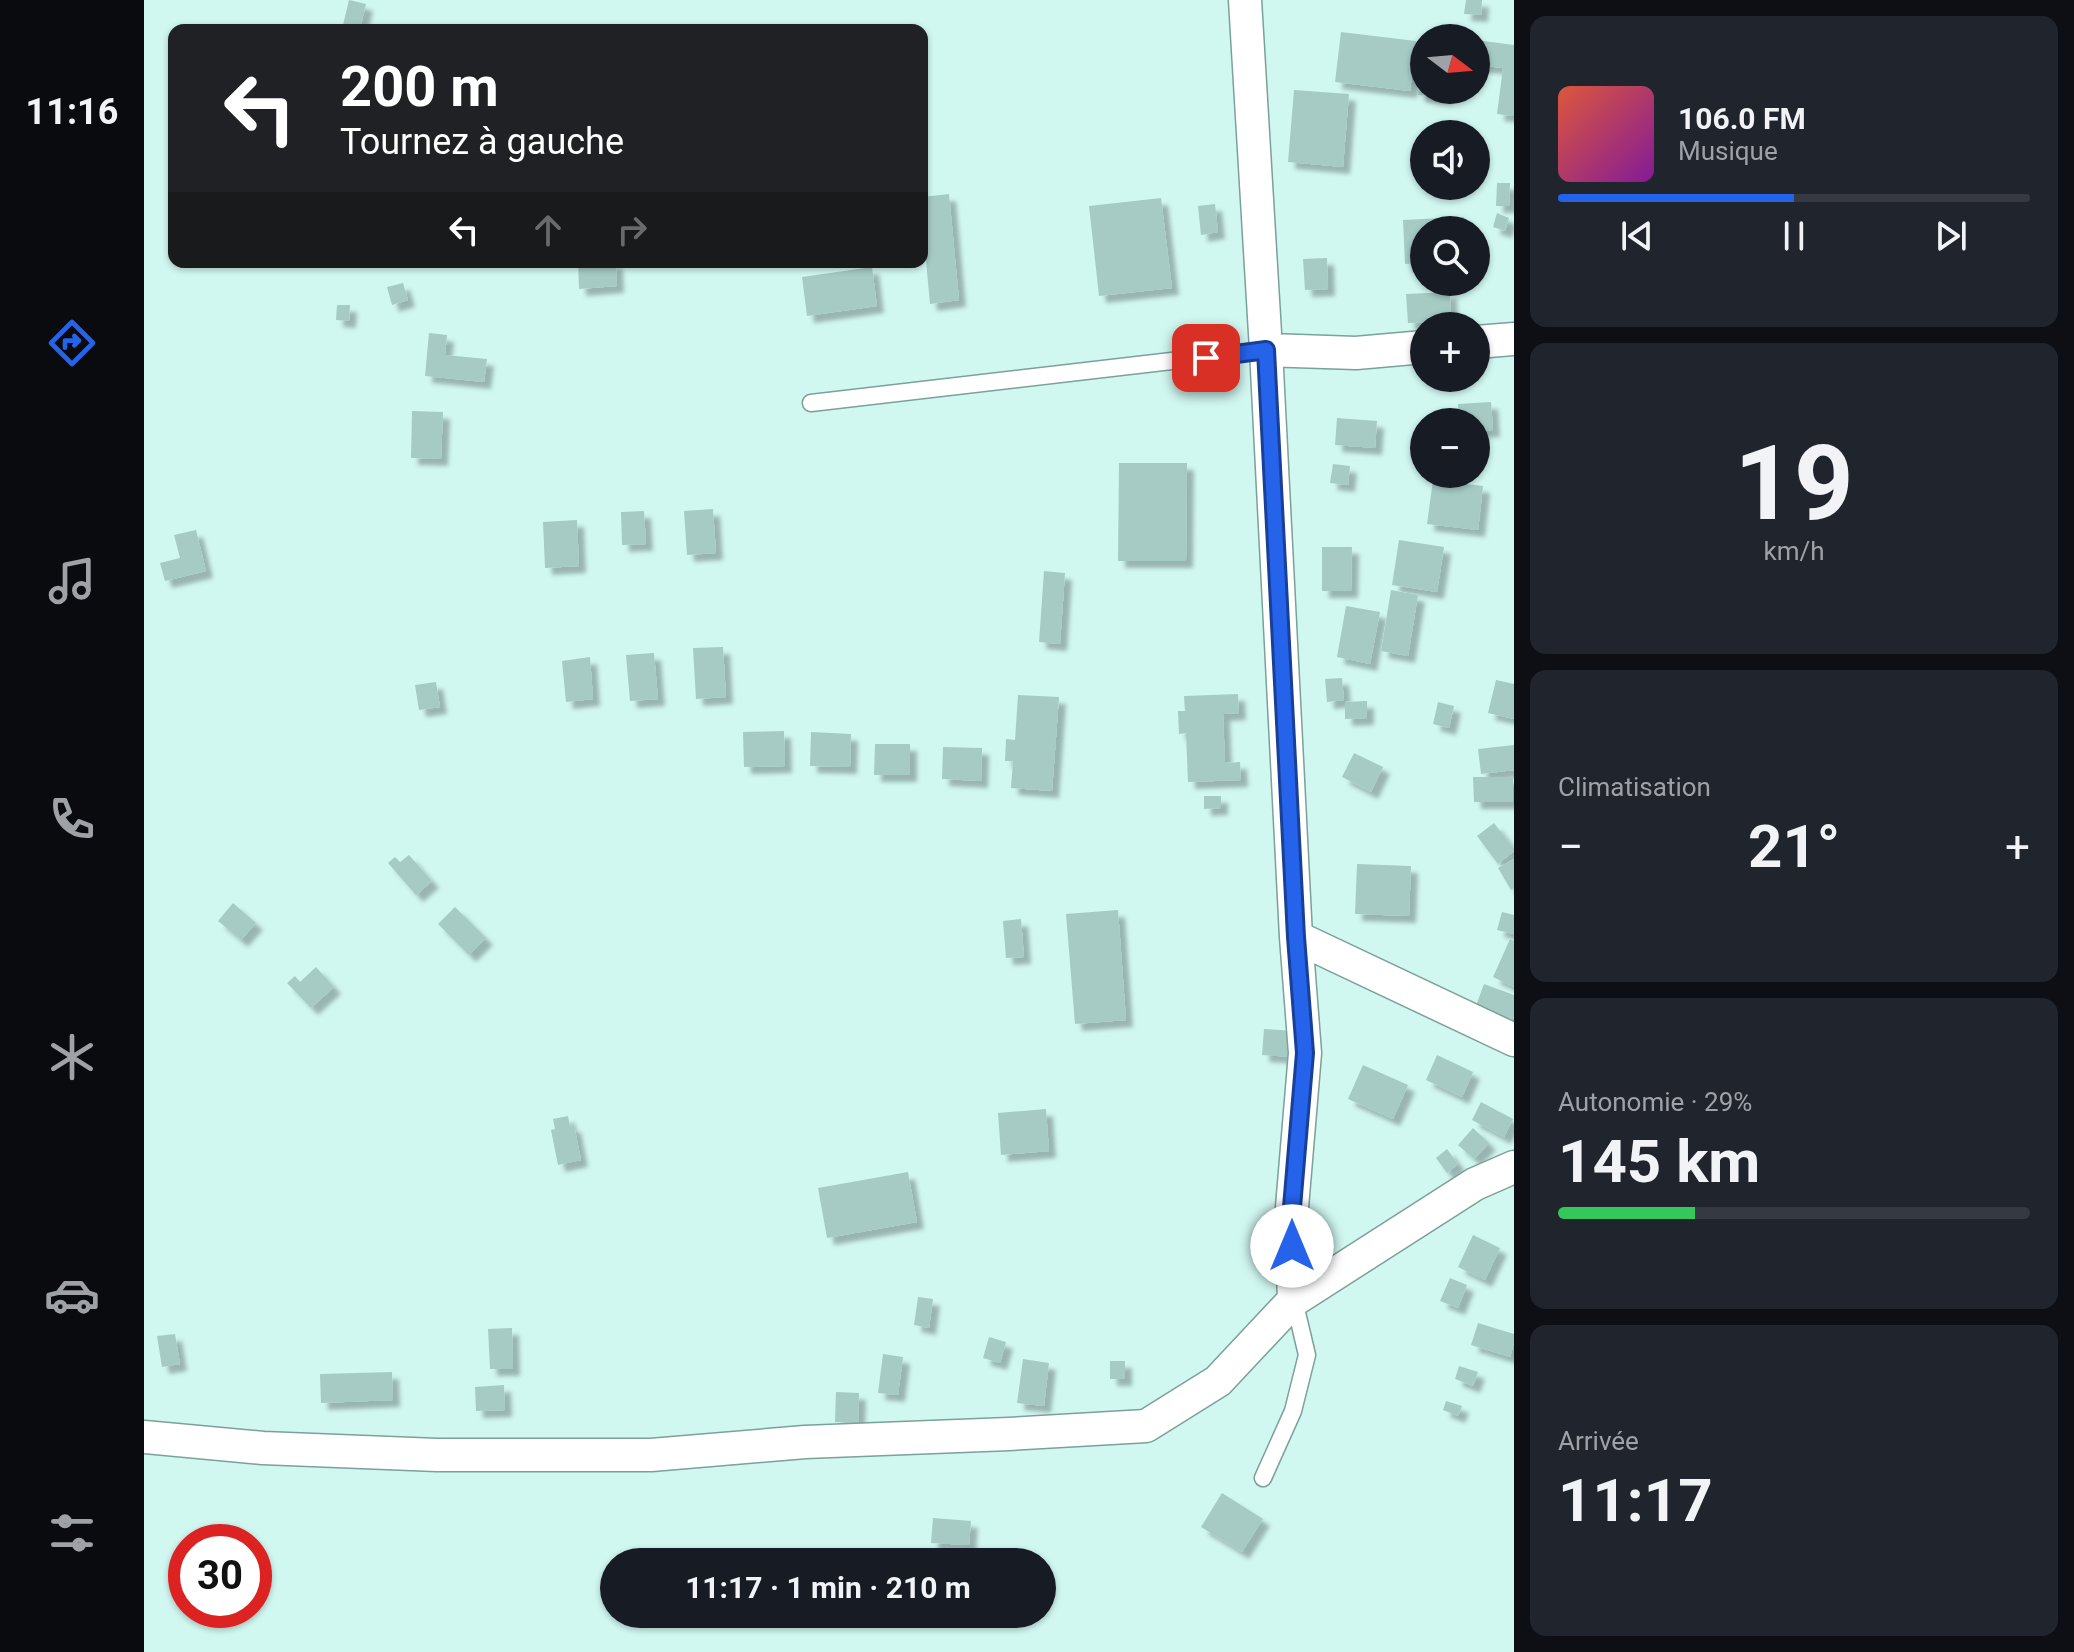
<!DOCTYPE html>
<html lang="fr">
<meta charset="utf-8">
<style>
:root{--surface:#171b24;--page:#20242c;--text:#f1f3f6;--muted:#9ea1a6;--line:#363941;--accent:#2563eb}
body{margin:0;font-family:Roboto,sans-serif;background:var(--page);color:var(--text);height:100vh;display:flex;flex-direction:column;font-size:30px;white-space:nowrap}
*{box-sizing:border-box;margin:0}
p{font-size:26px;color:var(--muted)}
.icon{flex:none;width:44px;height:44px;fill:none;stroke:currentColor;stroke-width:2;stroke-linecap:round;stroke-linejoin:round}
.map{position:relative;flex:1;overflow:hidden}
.details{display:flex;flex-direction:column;gap:16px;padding:16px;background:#0d0f14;width:560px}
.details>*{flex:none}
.guide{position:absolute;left:24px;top:24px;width:760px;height:244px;border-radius:16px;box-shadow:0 2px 6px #0004;background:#202124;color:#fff;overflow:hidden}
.needle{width:52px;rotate:106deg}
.tools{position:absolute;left:1266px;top:24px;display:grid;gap:16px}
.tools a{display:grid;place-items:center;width:80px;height:80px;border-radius:50%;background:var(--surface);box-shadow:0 2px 6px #0004;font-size:40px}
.speed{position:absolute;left:24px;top:1524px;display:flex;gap:16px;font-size:40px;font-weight:700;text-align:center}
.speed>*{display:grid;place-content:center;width:104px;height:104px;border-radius:50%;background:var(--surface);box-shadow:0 2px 6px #0004;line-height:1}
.speed .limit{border:12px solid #d22;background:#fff;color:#111}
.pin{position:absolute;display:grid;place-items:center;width:68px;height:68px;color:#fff;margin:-34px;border-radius:16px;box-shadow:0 4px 12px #0006}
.me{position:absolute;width:88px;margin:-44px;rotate:0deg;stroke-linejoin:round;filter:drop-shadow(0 0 6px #0008)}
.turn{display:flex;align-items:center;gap:28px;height:168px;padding:0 40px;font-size:36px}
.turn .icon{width:104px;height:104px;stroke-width:2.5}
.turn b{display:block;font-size:56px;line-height:68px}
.lanes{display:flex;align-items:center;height:76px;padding:0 40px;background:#0003;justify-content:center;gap:40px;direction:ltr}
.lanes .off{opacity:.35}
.big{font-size:60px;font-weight:700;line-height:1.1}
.details .card{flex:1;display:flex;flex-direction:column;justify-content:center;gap:12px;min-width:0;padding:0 28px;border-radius:16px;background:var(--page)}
.details .dial{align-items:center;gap:0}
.dial b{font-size:104px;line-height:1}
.song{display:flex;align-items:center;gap:24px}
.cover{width:96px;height:96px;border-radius:12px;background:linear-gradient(135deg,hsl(10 70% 55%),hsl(290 70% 35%))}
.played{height:8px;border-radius:4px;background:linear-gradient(90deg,var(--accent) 50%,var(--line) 50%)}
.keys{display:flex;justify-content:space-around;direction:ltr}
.heat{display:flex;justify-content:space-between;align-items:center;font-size:44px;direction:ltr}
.charge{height:12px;border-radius:6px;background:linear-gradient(90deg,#34c759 29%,var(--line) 0)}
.trip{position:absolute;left:456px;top:1548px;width:456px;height:80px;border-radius:40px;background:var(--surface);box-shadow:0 2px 6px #0004;font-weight:700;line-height:80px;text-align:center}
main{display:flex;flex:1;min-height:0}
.tabs{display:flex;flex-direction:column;width:144px;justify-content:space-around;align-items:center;background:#090b0e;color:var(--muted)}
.tabs .icon{width:56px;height:56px}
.tabs .on{color:var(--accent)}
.tabs b{font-size:36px;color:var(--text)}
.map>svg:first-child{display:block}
</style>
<main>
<nav class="tabs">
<b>11:16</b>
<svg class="icon on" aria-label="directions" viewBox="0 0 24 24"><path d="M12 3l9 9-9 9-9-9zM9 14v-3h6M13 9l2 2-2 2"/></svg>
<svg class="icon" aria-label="music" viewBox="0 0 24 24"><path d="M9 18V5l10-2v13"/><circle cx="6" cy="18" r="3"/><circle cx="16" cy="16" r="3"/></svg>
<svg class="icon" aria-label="phone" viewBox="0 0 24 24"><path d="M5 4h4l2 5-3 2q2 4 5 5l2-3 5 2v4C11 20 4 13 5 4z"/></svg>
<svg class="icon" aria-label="climate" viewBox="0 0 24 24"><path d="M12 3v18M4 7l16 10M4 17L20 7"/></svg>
<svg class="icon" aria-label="car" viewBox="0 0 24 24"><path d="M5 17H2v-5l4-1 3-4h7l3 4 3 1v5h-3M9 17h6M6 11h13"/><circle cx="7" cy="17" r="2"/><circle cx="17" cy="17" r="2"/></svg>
<svg class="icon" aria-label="filters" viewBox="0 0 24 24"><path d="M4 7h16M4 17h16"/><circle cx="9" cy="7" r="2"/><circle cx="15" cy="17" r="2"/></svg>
</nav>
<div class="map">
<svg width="1370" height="1652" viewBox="0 0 1370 1652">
<defs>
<filter id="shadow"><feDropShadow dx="7" dy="7" stdDeviation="2" flood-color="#0004"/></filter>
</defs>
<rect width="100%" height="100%" fill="#d1f7f1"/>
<!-- building -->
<path fill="#a6cbc5" filter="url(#shadow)" d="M205,0L222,4L216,29L199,25Z
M1322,0H1338L1337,15L1320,14Z
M1197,32L1272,41L1266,91L1191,82Z
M1332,40L1370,45V116L1353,114L1359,68L1332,65Z
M1278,46H1280V90H1302L1301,97L1274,95Z
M1150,90L1205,94L1199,167L1144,162Z
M1353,183H1366L1365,206H1352Z
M805,194L815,300L786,304L778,217V197Z
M1017,198L1028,288L955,296L945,206Z
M1071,204L1074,232L1057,235L1054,206Z
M1353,213L1365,218L1361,231L1349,227Z
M1320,217V230H1280V263L1261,264L1259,220Z
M1183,258L1184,289L1161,290L1159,259Z
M434,262H472L473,286L435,289Z
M728,267L733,306L663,316L658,277Z
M259,283L264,300L248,305L243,287Z
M1306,292L1307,321L1264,323L1262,294Z
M193,305H206L205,321L192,320Z
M285,333L303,335L301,355L343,359L340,382L281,376Z
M1347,402L1349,430L1332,431V422H1315L1314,404Z
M268,411L299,412L297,459L267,458Z
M1193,418L1233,421L1231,448L1191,445Z
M975,463H1043L1042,561H974Z
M1189,464L1206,466L1204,485L1186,483Z
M1289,480L1339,486L1334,530L1283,524Z
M569,509L572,553L543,555L540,511Z
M500,511L502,544L478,545L477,512Z
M433,520L435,566L401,568L399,522Z
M52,530L62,571L21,581L16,563L36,558L30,535Z
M1255,540L1300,547L1293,592L1248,585Z
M1178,547H1208L1207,591H1178Z
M900,571L921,573L916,644L895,642Z
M1247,590L1274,595L1264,656L1237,651Z
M1202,606L1236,612L1226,664L1193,657Z
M579,647L582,697L552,699L549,648Z
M510,653L514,699L486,701L482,655Z
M446,657L449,699L422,702L418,661Z
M1198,678L1200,700L1183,702L1181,679Z
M1352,680L1370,684V719L1344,713Z
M292,682L296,707L275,710L271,685Z
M1094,694L1095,713L1079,714L1081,763L1096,762L1097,780L1044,782L1042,733L1035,734L1034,711H1041L1040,696Z
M874,695L915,697L908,791L867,788L869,761H861L862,739L871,740Z
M1223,701V718L1201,719V702Z
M1294,702L1310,706L1305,728L1289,724Z
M640,731L641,766L600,767L599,732Z
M667,732L707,734L706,767L666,766Z
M731,744H766V775H730Z
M1370,745V770L1337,774L1334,749Z
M799,747L838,748L837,781L798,779Z
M1210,753L1239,767L1227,792L1198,777Z
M1329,777H1369V802H1330Z
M1060,796H1077V808L1060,809Z
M1350,823L1370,849V851L1354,864L1333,836Z
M265,855L288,881L272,895L244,863L251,857L256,862Z
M1370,859V888L1367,890L1354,868Z
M1213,864L1267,866L1265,916L1211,914Z
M89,903L112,923L97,940L74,921Z
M311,907L342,938L325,955L294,924Z
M974,910L982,1020L931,1024L922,914Z
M1358,912L1370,915V934L1353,930Z
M877,919L880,957L862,958L859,921Z
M1366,939L1370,941V987L1349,977Z
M172,967L190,987L167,1008L143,983L151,976L156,982Z
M1340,984L1370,995V1016L1367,1025L1330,1011Z
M1120,1029L1151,1031L1149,1057L1118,1055Z
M1293,1055L1329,1072L1318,1097L1282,1080Z
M1219,1065L1264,1085L1249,1119L1204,1099Z
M1337,1102L1369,1119L1360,1137L1328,1120Z
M902,1109L905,1151L857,1155L854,1113Z
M424,1116L426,1126L430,1125L437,1160L414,1165L407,1130L411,1129L409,1119Z
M1329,1128L1345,1143L1330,1159L1314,1145Z
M1303,1149L1314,1164L1303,1173L1292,1158Z
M764,1172L773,1222L683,1238L674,1188Z
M1329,1235L1356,1248L1341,1280L1314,1267Z
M1306,1278L1323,1285L1314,1308L1296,1301Z
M774,1297L789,1299L785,1328L770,1325Z
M1334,1323L1370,1334V1343L1366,1357L1327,1345Z
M368,1328L369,1369H346L344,1329Z
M31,1334L36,1364L18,1367L13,1336Z
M845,1337L862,1342L856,1363L839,1358Z
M739,1354L759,1357L754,1395L734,1393Z
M879,1359L905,1363L900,1406L873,1403Z
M966,1361H981V1379H966Z
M1315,1366L1334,1372L1329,1386L1311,1379Z
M248,1372L249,1400L177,1403L176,1374Z
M360,1385L361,1410L332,1411L331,1387Z
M692,1392L715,1393L714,1423L691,1422Z
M1302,1401L1318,1406L1314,1416L1299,1410Z
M1078,1493L1119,1519L1098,1552L1057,1527Z
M789,1518L827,1521L825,1545L787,1543Z"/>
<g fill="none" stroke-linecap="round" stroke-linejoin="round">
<defs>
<path id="lane" d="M667,403L1122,350
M1119,1478L1149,1411L1163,1355L1150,1300"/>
<path id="street" d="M1101,0L1122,350L1152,937L1161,1053L1147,1219L1150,1300
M1332,342L1370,339
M1122,350L1212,353L1280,347
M1152,937L1370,1040
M0,1437L119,1448L293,1455H507L661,1442L865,1434L1002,1426L1074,1381L1150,1300L1331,1184L1370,1167"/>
</defs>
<!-- lane casing -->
<use href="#lane" stroke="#7ca09a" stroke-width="19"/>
<!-- street casing -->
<use href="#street" stroke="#7ca09a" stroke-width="35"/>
<!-- lane -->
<use href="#lane" stroke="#fff" stroke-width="16"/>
<!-- street -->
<use href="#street" stroke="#fff" stroke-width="32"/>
</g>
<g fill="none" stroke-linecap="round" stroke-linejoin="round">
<defs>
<path id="route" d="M1062,358L1122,350L1152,937L1161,1053L1147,1219L1148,1246"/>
</defs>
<!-- route casing -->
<use href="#route" stroke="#184099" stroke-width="20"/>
<!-- route -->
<use href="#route" stroke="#2563eb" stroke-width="14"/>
</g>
</svg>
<div class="tools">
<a><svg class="needle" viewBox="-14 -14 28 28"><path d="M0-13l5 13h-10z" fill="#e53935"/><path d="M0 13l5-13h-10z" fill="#9ea1a6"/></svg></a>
<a><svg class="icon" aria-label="sound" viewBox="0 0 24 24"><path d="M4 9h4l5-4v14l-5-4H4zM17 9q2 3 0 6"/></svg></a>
<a><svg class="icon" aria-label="search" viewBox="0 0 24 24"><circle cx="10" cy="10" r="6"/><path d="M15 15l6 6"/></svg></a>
<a>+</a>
<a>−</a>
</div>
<div class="speed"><div class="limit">30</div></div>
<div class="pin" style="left:1062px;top:358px;background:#d93025"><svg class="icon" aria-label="arrive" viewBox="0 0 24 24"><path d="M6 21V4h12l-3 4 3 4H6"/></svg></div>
<svg class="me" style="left:1148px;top:1246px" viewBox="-20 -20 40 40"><circle r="19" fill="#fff"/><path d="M0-13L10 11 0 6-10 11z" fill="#2563eb"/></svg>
<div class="trip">11:17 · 1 min · 210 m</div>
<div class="guide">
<div class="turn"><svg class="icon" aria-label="left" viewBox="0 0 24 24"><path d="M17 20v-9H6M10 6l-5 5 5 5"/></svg><div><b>200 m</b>Tournez à gauche</div></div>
<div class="lanes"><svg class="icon" aria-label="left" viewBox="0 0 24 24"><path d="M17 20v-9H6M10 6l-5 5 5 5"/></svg><svg class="icon off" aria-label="ahead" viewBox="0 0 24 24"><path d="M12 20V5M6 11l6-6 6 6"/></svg><svg class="icon off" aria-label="right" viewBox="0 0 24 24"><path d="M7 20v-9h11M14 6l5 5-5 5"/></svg></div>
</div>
</div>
<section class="details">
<div class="card">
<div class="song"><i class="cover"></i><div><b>106.0 FM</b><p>Musique</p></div></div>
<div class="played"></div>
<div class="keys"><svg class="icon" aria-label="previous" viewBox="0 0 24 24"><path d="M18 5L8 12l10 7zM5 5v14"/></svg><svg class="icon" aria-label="pause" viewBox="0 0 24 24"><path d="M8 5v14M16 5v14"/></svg><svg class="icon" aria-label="next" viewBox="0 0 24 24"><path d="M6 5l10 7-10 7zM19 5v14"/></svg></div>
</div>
<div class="card dial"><b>19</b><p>km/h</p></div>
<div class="card"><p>Climatisation</p>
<div class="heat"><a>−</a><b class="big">21°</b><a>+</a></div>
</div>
<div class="card"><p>Autonomie · 29%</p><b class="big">145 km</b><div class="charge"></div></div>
<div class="card"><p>Arrivée</p><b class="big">11:17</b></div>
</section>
</main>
